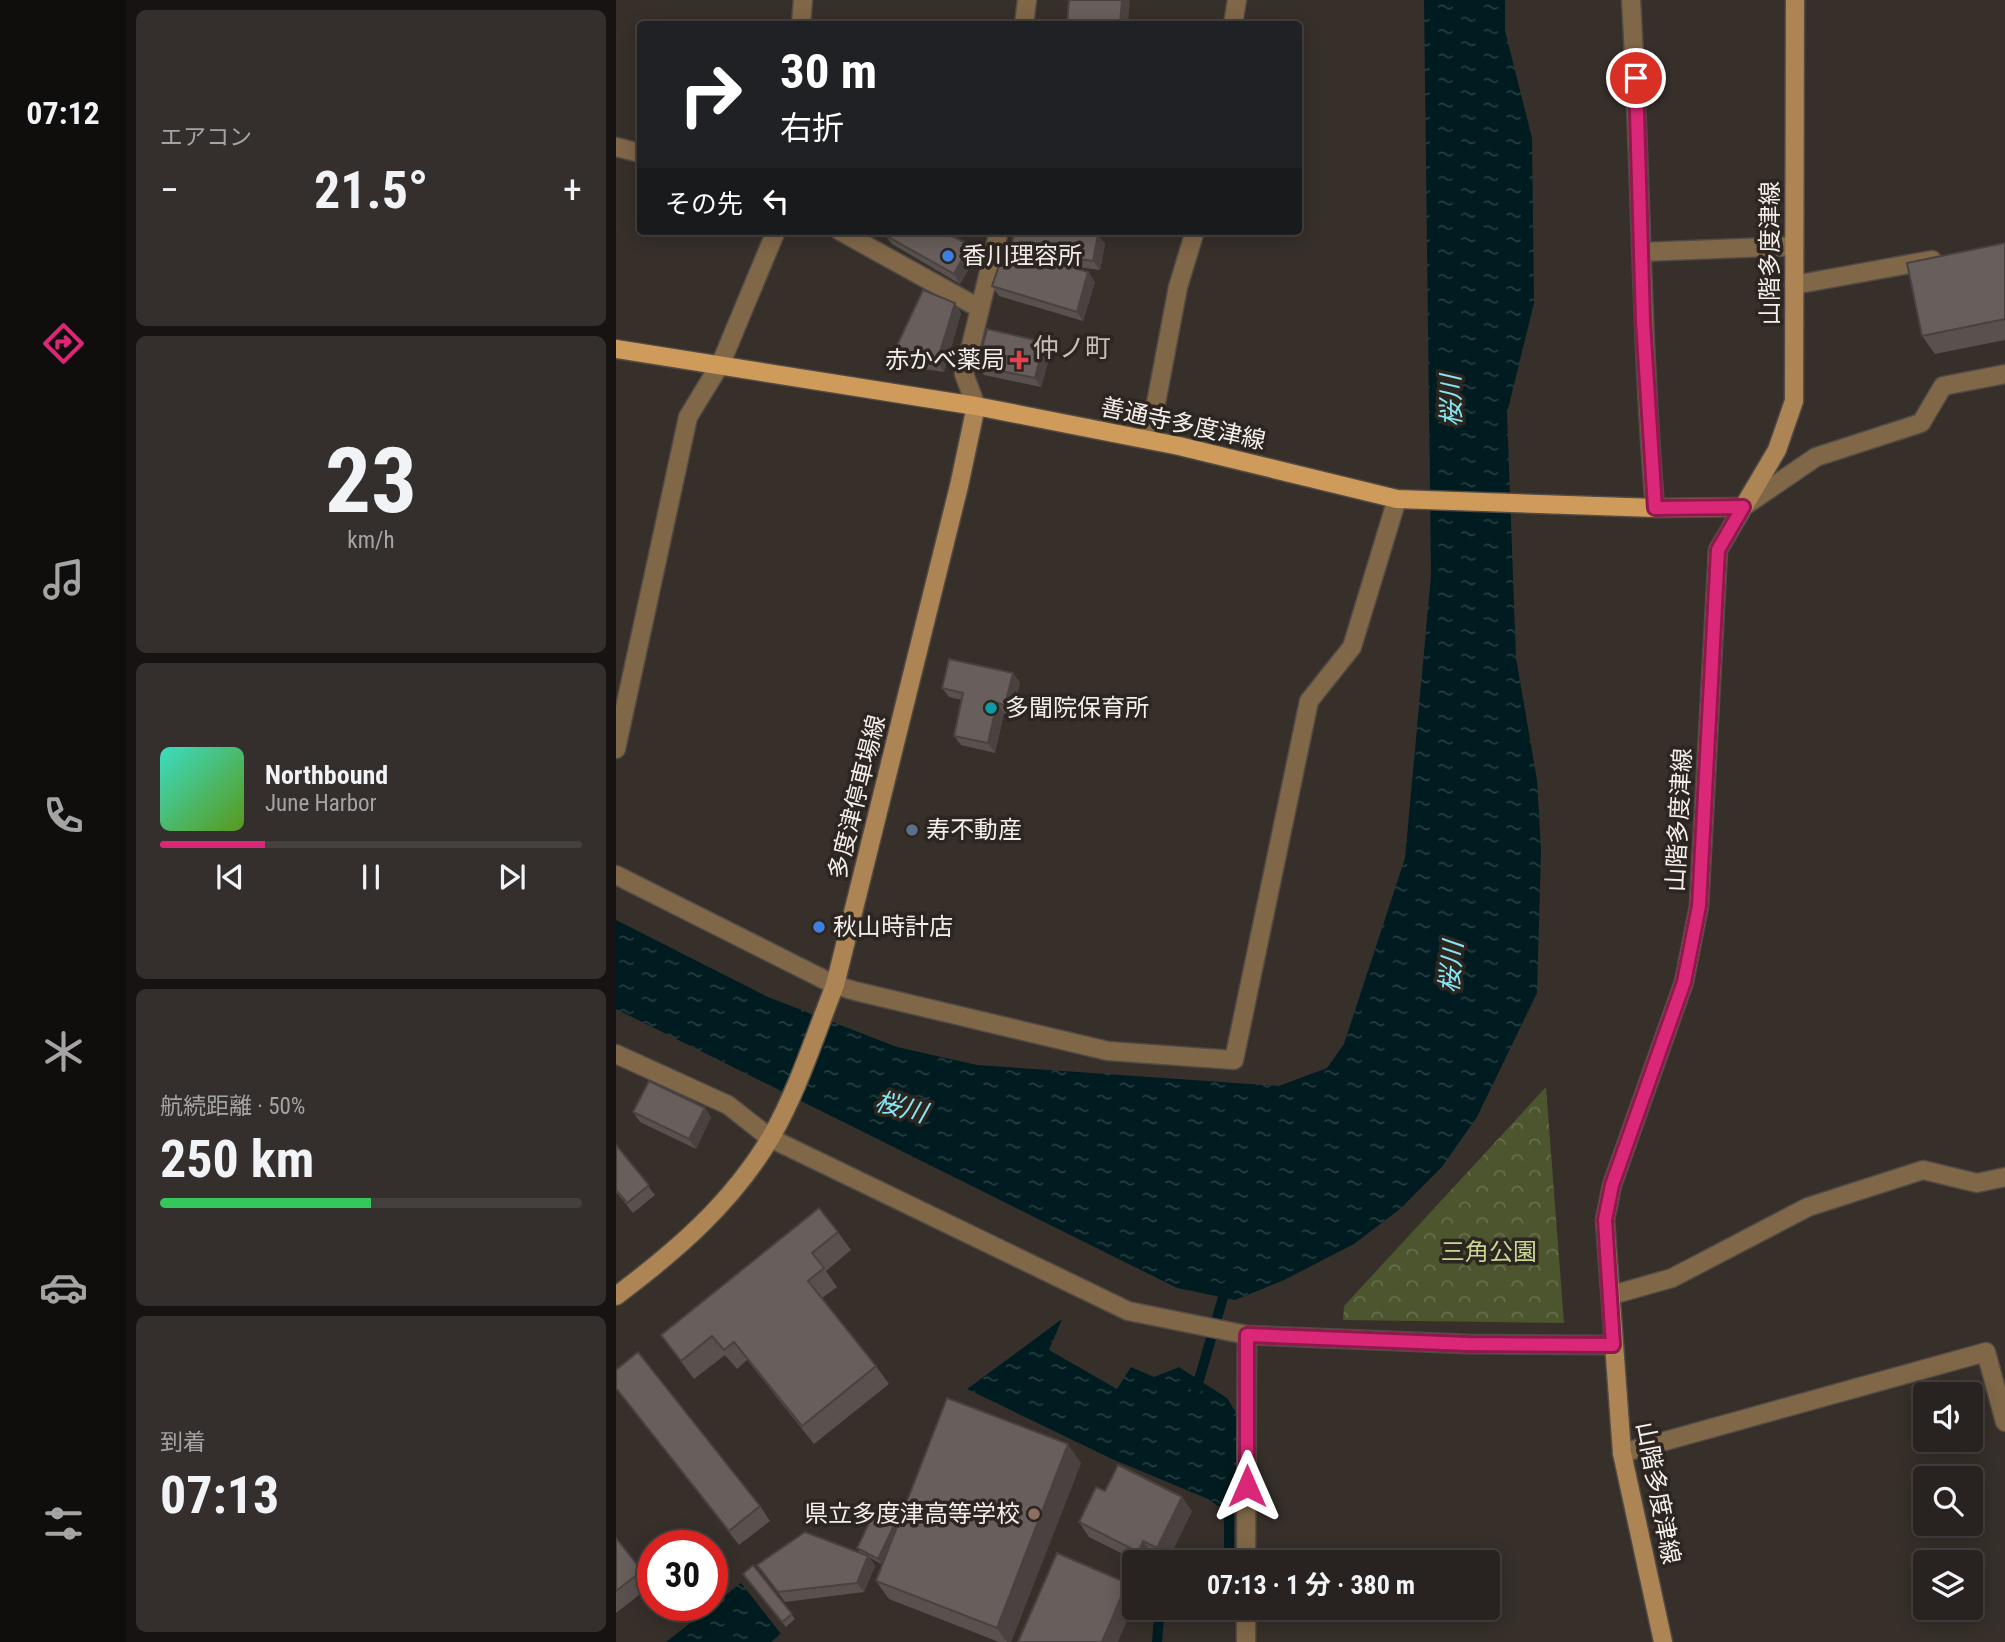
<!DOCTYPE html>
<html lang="ja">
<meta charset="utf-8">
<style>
:root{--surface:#282320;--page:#342f2d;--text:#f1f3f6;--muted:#a5a4a5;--line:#44403e;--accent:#db2777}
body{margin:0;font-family:"Roboto Condensed","Noto Sans JP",sans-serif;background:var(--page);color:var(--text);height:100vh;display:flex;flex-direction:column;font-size:26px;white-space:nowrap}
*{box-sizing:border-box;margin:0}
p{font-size:23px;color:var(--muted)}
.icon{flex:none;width:38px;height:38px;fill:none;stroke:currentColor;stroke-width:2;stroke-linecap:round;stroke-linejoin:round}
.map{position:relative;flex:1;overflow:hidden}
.drawer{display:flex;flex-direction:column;gap:10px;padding:10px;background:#161312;width:490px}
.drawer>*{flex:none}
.guide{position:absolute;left:21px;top:21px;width:665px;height:214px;border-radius:7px;box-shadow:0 4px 18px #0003,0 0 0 2px var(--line);background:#202124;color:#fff;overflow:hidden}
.controls{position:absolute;left:1297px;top:1382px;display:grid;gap:14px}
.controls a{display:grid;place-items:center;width:70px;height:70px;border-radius:7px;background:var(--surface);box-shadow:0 4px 18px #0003,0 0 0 2px var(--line);font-size:35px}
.speed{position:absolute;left:21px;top:1530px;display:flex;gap:14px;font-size:35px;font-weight:700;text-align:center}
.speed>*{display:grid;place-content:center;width:91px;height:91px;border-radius:50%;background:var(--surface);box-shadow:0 4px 18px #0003,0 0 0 2px var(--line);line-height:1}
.speed .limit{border:10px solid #d22;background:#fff;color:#111}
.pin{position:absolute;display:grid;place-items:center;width:60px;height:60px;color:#fff;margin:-30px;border:4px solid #fff;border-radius:50%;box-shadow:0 2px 7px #0007}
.me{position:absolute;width:77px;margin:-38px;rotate:0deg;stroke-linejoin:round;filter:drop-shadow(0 0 5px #0008)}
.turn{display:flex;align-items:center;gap:24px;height:147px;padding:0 28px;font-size:32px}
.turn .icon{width:91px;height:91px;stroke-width:2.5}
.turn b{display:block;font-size:49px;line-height:60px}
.then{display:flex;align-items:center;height:66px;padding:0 28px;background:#0003;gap:14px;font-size:26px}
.big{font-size:52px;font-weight:700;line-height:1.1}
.drawer .card{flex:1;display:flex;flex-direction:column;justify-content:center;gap:10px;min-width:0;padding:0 24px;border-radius:10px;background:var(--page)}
.drawer .dial{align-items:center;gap:0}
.dial b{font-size:91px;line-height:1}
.song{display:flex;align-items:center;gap:21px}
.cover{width:84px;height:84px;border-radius:10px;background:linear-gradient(135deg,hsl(170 70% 55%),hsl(90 70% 35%))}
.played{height:7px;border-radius:4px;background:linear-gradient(90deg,var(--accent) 25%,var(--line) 25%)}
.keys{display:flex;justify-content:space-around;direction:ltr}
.heat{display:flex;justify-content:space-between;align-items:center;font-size:38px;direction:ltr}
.charge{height:10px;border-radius:5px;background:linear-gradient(90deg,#34c759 50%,var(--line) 0)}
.trip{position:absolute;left:506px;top:1550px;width:378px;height:70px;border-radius:7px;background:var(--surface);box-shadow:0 4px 18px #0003,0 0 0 2px var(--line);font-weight:700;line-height:70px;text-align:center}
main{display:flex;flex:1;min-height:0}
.menu{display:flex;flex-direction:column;width:126px;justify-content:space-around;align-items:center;background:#100e0d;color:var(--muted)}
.menu .icon{width:49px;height:49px}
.menu .selected{color:var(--accent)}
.menu b{font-size:32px;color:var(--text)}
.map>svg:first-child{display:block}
</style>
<main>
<nav class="menu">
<b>07:12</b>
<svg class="icon selected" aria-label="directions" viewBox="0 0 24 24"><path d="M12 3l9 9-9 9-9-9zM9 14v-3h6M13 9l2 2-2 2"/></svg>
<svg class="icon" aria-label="music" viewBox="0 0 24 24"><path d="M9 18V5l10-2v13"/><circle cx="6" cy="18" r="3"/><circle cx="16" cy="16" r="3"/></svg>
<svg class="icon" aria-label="phone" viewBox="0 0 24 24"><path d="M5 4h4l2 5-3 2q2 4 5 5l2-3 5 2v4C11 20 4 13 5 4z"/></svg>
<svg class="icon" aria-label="climate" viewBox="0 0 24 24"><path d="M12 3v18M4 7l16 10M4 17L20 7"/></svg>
<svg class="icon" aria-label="car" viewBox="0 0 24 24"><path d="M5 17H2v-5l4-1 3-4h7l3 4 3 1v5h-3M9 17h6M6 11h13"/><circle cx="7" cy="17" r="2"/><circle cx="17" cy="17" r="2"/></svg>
<svg class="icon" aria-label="filters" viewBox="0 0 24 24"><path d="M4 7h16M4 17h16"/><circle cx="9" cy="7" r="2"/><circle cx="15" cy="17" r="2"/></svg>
</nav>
<section class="drawer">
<div class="card"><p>エアコン</p>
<div class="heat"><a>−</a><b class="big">21.5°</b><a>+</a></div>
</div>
<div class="card dial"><b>23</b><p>km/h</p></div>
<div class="card">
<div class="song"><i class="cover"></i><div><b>Northbound</b><p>June Harbor</p></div></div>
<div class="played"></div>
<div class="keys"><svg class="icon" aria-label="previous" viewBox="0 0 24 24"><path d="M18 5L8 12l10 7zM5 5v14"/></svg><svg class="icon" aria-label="pause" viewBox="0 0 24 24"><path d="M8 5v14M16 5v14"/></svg><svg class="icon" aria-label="next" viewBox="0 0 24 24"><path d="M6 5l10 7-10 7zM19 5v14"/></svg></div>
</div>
<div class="card"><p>航続距離 · 50%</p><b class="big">250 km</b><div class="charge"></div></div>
<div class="card"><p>到着</p><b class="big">07:13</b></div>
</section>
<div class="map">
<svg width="1389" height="1642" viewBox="0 0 1389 1642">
<defs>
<pattern id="park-crowns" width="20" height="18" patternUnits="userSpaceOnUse" patternTransform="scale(1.75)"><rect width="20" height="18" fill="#4c552e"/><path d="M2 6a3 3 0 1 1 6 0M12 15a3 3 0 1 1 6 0" fill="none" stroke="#666e4c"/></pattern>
<pattern id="water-ripples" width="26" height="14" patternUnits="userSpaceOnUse" patternTransform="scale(1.75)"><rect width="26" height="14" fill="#001c20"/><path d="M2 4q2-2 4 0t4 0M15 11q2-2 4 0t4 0" fill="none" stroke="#263d41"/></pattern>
</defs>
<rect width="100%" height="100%" fill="#362f2a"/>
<!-- park -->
<path fill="url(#park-crowns)" d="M930,1087L948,1323L727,1320L728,1306Z"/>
<!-- water -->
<path fill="url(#water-ripples)" d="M808,0H889V31L916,138L918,303L891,413L900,658L921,780L925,850L921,993L861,1117L825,1168L784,1209L738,1244L668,1280L619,1300L561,1288L0,1009V920L152,997L281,1047L361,1065L663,1086L711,1068L728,1044L789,858L815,576Z
M446,1319L433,1350L501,1389L515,1367L538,1377L563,1367L611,1398L622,1416L621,1505L602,1506L592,1499L496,1459L351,1389Z
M125,1583L165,1634L155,1642H50Z"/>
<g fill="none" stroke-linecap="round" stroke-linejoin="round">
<!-- stream -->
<path stroke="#001c20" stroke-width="10" d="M580,1390L610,1287
M613,1493V1563
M541,1642L543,1616L570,1608"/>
<defs>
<path id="lane" d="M1178,285L1316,260
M1127,507L1200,457L1305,423L1327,386L1389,374"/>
<path id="street" d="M1015,0C1025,169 1025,339 1039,508
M185,24L187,0
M408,24L411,0
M617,24L621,0
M0,147L24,153
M224,231L363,308
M1026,252L1178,246
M360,406L348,374L383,231
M533,440L562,287L579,231
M0,749L72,417L105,363L160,231
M0,875L219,985L239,991L492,1051L618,1060L693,701L736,647L781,499
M0,1054L112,1105L154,1138L512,1311L631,1335L852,1344L997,1345
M996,1295L1056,1278L1192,1207L1307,1170L1361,1183L1389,1177
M1006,1453L1370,1352L1389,1422
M630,1563L631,1335
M630,1642V1608"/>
<path id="secondary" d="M0,1296C60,1251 116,1203 155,1137C182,1090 199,1035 219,985L343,486L360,406
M1047,1642L1006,1453L989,1220L996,1185L1068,982L1083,906L1102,550L1161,450L1178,401L1179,0"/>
<path id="primary" d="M0,349L360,406L563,446L781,499L1039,508L1127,507"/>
</defs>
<!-- lane casing -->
<use href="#lane" stroke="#514a45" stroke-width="21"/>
<!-- street casing -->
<use href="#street" stroke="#514a45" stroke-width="21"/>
<!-- secondary casing -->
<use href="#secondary" stroke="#514a45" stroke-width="21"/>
<!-- primary casing -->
<use href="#primary" stroke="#514a45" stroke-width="21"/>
<!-- lane -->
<use href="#lane" stroke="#806748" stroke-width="18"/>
<!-- street -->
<use href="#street" stroke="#806748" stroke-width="18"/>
<!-- secondary -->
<use href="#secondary" stroke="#ad8453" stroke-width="18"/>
<!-- primary -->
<use href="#primary" stroke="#cf9b5a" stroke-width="18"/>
</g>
<!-- wall -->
<path fill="#59514e" d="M269,235L361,255L344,284L276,244Z
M482,235L489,244L484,270L453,266L472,272L479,282L467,321L383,296L376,286L395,250Z
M1389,243V340L1319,354L1306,336Z
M345,313L328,372L282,365L276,356Z
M435,352L425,387L368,375L361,366Z
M397,673L404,683L396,714L388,713L379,753L345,745L338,736L346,700L333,697L326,688Z
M17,1112L95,1117L80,1149L24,1122Z
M0,1145L39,1195L17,1213L0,1192Z
M222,1232L235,1250L210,1271L221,1287L206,1298L260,1366L273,1384L198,1444L131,1360L121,1369L109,1355L78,1379L45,1335Z
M0,1370L144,1506L154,1521L123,1545L0,1389Z
M465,1463L395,1642H383L273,1599L260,1581L272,1550L265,1564L253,1557L259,1566L248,1592L169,1602L148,1574L244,1553L241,1548L285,1515Z
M489,1491L576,1511L551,1562L537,1555L533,1563H525L473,1537L463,1522Z
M0,1538L36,1585L0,1613Z
M137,1565L179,1619L170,1627L127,1574Z"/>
<!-- shaded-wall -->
<path fill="#494240" d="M506,0H513L514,1L512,24H504Z
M482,235L489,244L484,270L477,261Z
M354,245L361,255L344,284L338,274Z
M472,272L479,282L467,321L461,312Z
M339,303L345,313L328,372L321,362Z
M428,342L435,352L425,387L419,378Z
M397,673L404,683L396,714L389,705Z
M381,703L388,713L379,753L372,743Z
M89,1108L95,1117L80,1149L73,1139Z
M452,1444L465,1463L395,1642H391L381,1628Z
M566,1497L576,1511L551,1562L541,1548Z
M284,1513L287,1518L265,1564L262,1559Z
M527,1541L537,1555L533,1563H529L522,1552Z
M252,1556L259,1566L248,1592L241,1583Z
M511,1583L518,1592V1604L502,1642H486Z"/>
<!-- building -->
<path fill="#685e5b" stroke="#494240" stroke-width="2" d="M453,0H506L504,24H451Z
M271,231H326L354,245L338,274L269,235Z
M398,231H449L482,235L477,261L401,251L472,272L461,312L376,286L389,248L395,250Z
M1389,243V319L1306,336L1291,263Z
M307,290L339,303L321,362L276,356Z
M371,329L428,342L419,378L361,366Z
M333,659L397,673L389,705L381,703L372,743L338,736L347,693L326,688Z
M33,1081L89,1108L73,1139L17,1112Z
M0,1145L33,1185L11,1203L0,1190Z
M203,1208L222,1232L196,1253L208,1268L192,1281L260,1366L186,1426L118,1342L108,1350L96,1336L65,1361L45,1335Z
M22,1352L144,1506L113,1531L0,1388V1370Z
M331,1398L452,1444L381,1628L260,1581Z
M502,1465L566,1497L541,1548L527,1541L522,1552L463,1522L480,1487L489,1491Z
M263,1502L284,1513L262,1559L241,1548Z
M189,1532L252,1556L241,1583L162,1592L141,1565Z
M0,1538L26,1571L0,1591Z
M441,1553L511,1583L486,1642H402Z
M137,1565L176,1614L166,1622L127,1574Z"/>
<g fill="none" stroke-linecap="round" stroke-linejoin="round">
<defs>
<path id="route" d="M631,1486V1335L852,1344L997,1345L989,1220L996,1185L1068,982L1083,906L1102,550L1127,507L1039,508L1027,321L1020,78"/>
</defs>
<!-- route casing -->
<use href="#route" stroke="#8e194d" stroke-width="18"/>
<!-- route -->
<use href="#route" stroke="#db2777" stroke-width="12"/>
</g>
<!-- markers -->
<g fill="#3f7fe0" stroke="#2c2520" stroke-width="2.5">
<circle cx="332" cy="256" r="7"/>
<circle cx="203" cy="927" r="7"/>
</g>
<path fill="#e0444e" stroke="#2c2520" stroke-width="2.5" d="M399.5 349.5h7v7h7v7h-7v7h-7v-7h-7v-7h7z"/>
<circle fill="#0f9aa8" stroke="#2c2520" stroke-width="2.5" cx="375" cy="708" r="7"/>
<circle fill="#5c6f8a" stroke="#2c2520" stroke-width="2.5" cx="296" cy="830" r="7"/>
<circle fill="#8d6e63" stroke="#2c2520" stroke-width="2.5" cx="418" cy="1514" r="7"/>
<g text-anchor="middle" stroke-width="7" stroke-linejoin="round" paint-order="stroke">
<!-- street labels -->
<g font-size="24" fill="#f4efec" stroke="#2c2520">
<text transform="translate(1154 253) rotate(-90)" y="8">山階多度津線</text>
<text transform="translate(567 424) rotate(12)" y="8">善通寺多度津線</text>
<text transform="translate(241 797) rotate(-76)" y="8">多度津停車場線</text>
<text transform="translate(1063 820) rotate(-87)" y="8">山階多度津線</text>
<text transform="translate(1042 1493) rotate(79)" y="8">山階多度津線</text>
</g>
<!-- poi labels -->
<g font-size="24" fill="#f4efec" stroke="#2c2520" text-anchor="start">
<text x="346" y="264">香川理容所</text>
<text x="389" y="368" text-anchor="end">赤かべ薬局</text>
<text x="389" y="716">多聞院保育所</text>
<text x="310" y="838">寿不動産</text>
<text x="217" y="935">秋山時計店</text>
<text x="404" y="1522" text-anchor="end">県立多度津高等学校</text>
</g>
<!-- park labels -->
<g font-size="24" fill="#c8d893" stroke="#2c2520">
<text x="873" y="1260">三角公園</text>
</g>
<!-- neighbourhood labels -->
<g font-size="26" fill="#c7bdb7" stroke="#2c2520">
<text x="456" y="357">仲ノ町</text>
</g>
<!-- water labels -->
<g font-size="26" font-style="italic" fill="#87e6f3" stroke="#2c2520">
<text transform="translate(835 401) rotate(-91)" y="9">桜川</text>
<text transform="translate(835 967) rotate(-85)" y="9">桜川</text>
<text transform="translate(285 1107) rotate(15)" y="9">桜川</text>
</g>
</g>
</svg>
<div class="controls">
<a><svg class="icon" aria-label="sound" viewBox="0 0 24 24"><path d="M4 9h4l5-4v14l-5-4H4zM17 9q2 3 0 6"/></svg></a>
<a><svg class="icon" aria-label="search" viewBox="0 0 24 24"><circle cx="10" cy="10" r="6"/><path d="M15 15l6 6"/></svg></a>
<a><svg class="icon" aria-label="layers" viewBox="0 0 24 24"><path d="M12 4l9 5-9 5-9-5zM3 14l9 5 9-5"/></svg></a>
</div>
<div class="speed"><div class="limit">30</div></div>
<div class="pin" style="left:1020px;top:78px;background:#d93025"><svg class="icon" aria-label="arrive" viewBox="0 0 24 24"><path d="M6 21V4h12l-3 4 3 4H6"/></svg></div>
<svg class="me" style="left:631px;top:1486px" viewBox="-20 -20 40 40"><path d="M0-17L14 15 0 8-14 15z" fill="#db2777" stroke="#fff" stroke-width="4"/></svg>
<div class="trip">07:13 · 1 分 · 380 m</div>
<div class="guide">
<div class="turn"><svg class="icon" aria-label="right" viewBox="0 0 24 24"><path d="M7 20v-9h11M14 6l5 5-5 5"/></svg><div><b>30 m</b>右折</div></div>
<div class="then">その先<svg class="icon" aria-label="left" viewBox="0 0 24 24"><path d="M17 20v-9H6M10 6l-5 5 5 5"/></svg></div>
</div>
</div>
</main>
